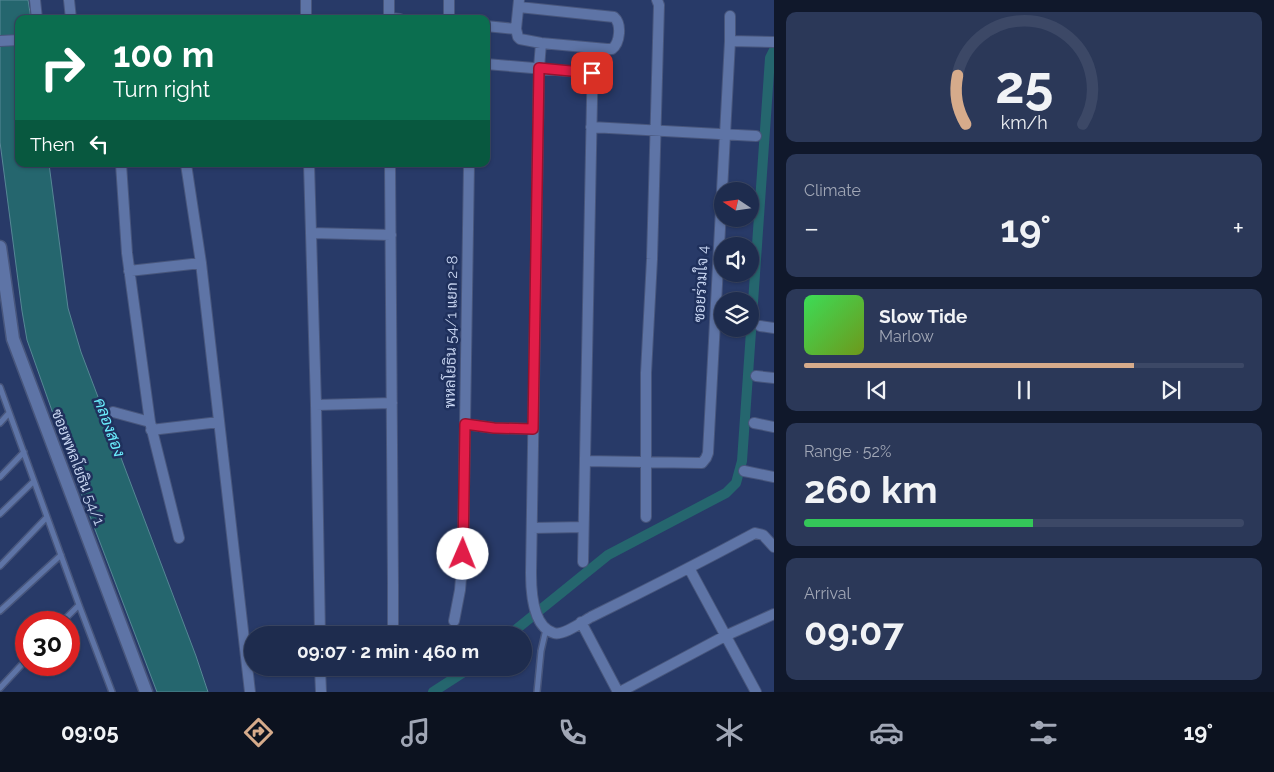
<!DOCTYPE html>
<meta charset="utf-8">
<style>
:root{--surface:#1e2c4e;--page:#2b3858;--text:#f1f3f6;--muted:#a1a7b6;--line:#3c4866;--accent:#d6ab8b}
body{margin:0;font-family:Raleway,Sarabun,sans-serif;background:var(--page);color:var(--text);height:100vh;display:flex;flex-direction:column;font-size:19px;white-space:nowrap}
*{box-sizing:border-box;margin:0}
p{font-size:16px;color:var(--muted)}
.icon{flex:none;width:28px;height:28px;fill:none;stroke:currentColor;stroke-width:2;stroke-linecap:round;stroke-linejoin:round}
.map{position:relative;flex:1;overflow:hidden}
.drawer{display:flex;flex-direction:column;gap:12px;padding:12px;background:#10182b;width:500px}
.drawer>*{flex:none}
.banner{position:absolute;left:15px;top:15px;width:475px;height:152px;border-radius:10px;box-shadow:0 1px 4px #0004,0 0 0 1px var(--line);background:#0b6e4f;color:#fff;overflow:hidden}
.needle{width:32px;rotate:283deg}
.buttons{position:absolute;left:714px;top:182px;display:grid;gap:10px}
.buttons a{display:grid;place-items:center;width:45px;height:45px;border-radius:50%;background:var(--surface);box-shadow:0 1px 4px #0004,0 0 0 1px var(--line);font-size:25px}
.speed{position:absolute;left:15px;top:611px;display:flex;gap:10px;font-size:25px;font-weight:700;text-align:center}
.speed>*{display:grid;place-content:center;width:65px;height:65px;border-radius:50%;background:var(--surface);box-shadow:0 1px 4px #0004,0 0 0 1px var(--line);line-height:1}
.speed .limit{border:8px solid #d22;background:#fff;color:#111}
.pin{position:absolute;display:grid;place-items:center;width:42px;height:42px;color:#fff;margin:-21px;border-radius:10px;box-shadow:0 2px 8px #0006}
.me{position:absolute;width:55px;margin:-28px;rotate:1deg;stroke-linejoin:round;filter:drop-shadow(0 0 4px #0008)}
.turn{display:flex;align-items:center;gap:18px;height:105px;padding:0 15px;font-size:22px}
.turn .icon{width:65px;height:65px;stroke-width:2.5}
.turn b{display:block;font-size:35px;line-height:42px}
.then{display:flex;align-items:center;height:48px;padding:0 15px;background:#0003;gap:10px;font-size:19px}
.big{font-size:38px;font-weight:700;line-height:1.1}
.drawer .card{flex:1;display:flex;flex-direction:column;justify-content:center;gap:8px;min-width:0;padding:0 18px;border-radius:10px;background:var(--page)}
.drawer .dial{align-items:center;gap:0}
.dial svg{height:130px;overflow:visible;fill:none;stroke:var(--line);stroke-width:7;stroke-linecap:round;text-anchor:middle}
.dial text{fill:var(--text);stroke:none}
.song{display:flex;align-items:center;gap:15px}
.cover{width:60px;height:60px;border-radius:8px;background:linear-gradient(135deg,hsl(130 70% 55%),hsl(80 70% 35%))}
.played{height:5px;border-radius:2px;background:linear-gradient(90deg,var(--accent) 75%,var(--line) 75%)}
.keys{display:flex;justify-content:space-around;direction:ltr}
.heat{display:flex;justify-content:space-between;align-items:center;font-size:28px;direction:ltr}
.charge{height:8px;border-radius:4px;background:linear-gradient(90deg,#34c759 52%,var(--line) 0)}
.trip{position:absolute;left:244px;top:626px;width:288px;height:50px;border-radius:25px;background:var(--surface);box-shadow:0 1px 4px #0004,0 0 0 1px var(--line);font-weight:700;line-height:50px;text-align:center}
.dock{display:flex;height:80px;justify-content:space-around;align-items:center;background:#0c121f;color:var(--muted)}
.dock .icon{width:35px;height:35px}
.dock .selected{color:var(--accent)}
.dock b{font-size:22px;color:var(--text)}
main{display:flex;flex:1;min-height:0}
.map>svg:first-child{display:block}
</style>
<main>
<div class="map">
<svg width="774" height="692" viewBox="0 0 774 692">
<rect width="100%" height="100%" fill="#283a68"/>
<!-- water -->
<path fill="#25666e" stroke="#568795" d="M0,0H28L31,19H19V164H49L68,308L81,352L196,656L208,692H157L80,490L27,340L22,311L0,142Z"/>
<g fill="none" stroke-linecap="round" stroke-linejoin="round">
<!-- canal -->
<path stroke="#25666e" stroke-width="10" d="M509,635L608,555L726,493L736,483L742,461L770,58L774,50
M433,692L470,668"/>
<defs>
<path id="lane" d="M0,387L79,605L112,692
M0,423L9,413
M0,477L24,452
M0,514L34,481
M0,566L47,517
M0,611L61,555
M62,622L79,605
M0,688L26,660
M537,692L541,651L546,629"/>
<path id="street" d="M35,0L37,19
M69,0L71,19
M306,0V19
M389,0V19
M519,7L614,17C622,24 620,43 612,49H607L541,43L520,39L518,37L516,29L519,0
M389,18L400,19
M449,19V0
M486,26L516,29
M0,41L19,40
M730,41L774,42
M541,43L539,68L531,573C531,590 532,627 554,633C563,636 582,622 591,617C646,590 701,562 755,533L763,535L774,547
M486,64L592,73
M591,127L756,136
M121,164L127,253L150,422L179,538
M186,164L201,263L250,692
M309,164L316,405L320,635
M390,164L393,584V635
M311,233L391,235
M129,271L201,263
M760,326L774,328
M756,376L774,378
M316,405L392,403
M113,412L150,422
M754,423L774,427
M465,424L494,428L533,429
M151,430L219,422
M585,461L702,463L706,458L708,453L730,41V16
M744,471L774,477
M646,517V373L652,259L659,5L657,0
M532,528L583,527
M583,562L593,48
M689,568L756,692
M454,621L460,590L463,554L469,164
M581,622L618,692
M320,668L321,692
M620,692L725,636L774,614"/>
<path id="secondary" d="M0,247L13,339L146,692"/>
</defs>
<!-- lane casing -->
<use href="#lane" stroke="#48567c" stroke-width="8"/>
<!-- street casing -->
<use href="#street" stroke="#48567c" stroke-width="12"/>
<!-- secondary casing -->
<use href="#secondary" stroke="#48567c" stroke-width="15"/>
<!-- lane -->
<use href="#lane" stroke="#5e74a6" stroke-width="5"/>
<!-- street -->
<use href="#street" stroke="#5e74a6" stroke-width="10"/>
<!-- secondary -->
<use href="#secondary" stroke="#5e74a6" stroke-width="12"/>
</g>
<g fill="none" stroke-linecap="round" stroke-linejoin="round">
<defs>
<path id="route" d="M463,554L465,424L494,428L533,429L539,68L592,73"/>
</defs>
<!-- route casing -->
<use href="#route" stroke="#92132f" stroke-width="12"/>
<!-- route -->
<use href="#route" stroke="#e11d48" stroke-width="9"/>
</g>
<g text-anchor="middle" stroke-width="5" stroke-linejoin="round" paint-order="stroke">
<!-- street labels -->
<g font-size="15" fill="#c7d4f0" stroke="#1f305c">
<text transform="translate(701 284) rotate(-87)" y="5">ซอยร่วมใจ 4</text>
<text transform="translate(451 332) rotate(-89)" y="5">พหลโยธิน 54/1 แยก 2-8</text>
<text transform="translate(78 467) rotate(69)" y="5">ซอยพหลโยธิน 54/1</text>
</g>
<!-- water labels -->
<g font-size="16" font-style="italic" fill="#6aedfd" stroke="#1f305c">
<text transform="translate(110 427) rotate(70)" y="6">คลองสอง</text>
</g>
</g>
</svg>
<div class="buttons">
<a><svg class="needle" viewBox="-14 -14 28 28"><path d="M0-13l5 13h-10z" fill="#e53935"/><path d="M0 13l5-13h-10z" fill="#a1a7b6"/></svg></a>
<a><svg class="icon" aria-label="sound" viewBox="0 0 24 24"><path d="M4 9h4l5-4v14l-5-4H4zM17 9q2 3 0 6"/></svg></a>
<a><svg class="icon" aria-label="layers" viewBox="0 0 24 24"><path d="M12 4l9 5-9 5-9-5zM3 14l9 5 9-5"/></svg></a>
</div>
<div class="speed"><div class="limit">30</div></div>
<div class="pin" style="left:592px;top:73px;background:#d93025"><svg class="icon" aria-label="arrive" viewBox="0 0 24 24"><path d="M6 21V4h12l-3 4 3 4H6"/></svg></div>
<svg class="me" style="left:463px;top:554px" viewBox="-20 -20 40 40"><circle r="19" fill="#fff"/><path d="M0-13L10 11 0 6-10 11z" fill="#e11d48"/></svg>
<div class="trip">09:07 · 2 min · 460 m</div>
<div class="banner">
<div class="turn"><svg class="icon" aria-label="right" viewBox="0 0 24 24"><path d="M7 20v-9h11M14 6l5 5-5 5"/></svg><div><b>100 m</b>Turn right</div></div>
<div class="then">Then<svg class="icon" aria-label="left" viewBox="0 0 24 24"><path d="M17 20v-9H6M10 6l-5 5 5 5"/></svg></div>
</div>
</div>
<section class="drawer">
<div class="card dial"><svg viewBox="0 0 100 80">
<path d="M14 69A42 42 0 1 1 86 69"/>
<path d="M14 69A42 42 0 0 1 9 39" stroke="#d6ab8b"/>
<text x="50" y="56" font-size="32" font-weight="700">25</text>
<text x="50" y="72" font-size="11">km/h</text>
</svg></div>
<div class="card"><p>Climate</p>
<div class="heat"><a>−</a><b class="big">19°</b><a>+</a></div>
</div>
<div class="card">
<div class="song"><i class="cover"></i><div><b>Slow Tide</b><p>Marlow</p></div></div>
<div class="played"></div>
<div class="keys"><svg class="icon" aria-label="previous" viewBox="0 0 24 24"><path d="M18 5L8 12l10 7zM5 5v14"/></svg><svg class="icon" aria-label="pause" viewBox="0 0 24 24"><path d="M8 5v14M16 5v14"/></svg><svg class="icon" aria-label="next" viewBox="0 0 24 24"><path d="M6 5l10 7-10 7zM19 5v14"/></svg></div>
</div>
<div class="card"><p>Range · 52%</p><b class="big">260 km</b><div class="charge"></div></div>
<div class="card"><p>Arrival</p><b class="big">09:07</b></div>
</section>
</main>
<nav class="dock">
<b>09:05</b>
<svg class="icon selected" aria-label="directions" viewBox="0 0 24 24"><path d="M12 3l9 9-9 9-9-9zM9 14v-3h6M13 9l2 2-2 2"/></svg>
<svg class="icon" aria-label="music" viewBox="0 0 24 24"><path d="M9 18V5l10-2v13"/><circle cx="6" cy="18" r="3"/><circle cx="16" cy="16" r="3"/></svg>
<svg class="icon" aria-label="phone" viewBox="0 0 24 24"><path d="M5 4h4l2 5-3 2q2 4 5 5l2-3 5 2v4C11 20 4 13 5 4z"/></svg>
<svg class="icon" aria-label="climate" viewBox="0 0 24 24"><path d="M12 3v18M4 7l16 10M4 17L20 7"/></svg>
<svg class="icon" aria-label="car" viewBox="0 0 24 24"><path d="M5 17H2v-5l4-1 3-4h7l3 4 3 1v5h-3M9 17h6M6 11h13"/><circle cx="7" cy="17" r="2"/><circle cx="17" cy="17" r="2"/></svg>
<svg class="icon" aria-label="filters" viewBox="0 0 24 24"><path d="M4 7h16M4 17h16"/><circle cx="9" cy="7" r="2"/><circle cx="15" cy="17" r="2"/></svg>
<b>19°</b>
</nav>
